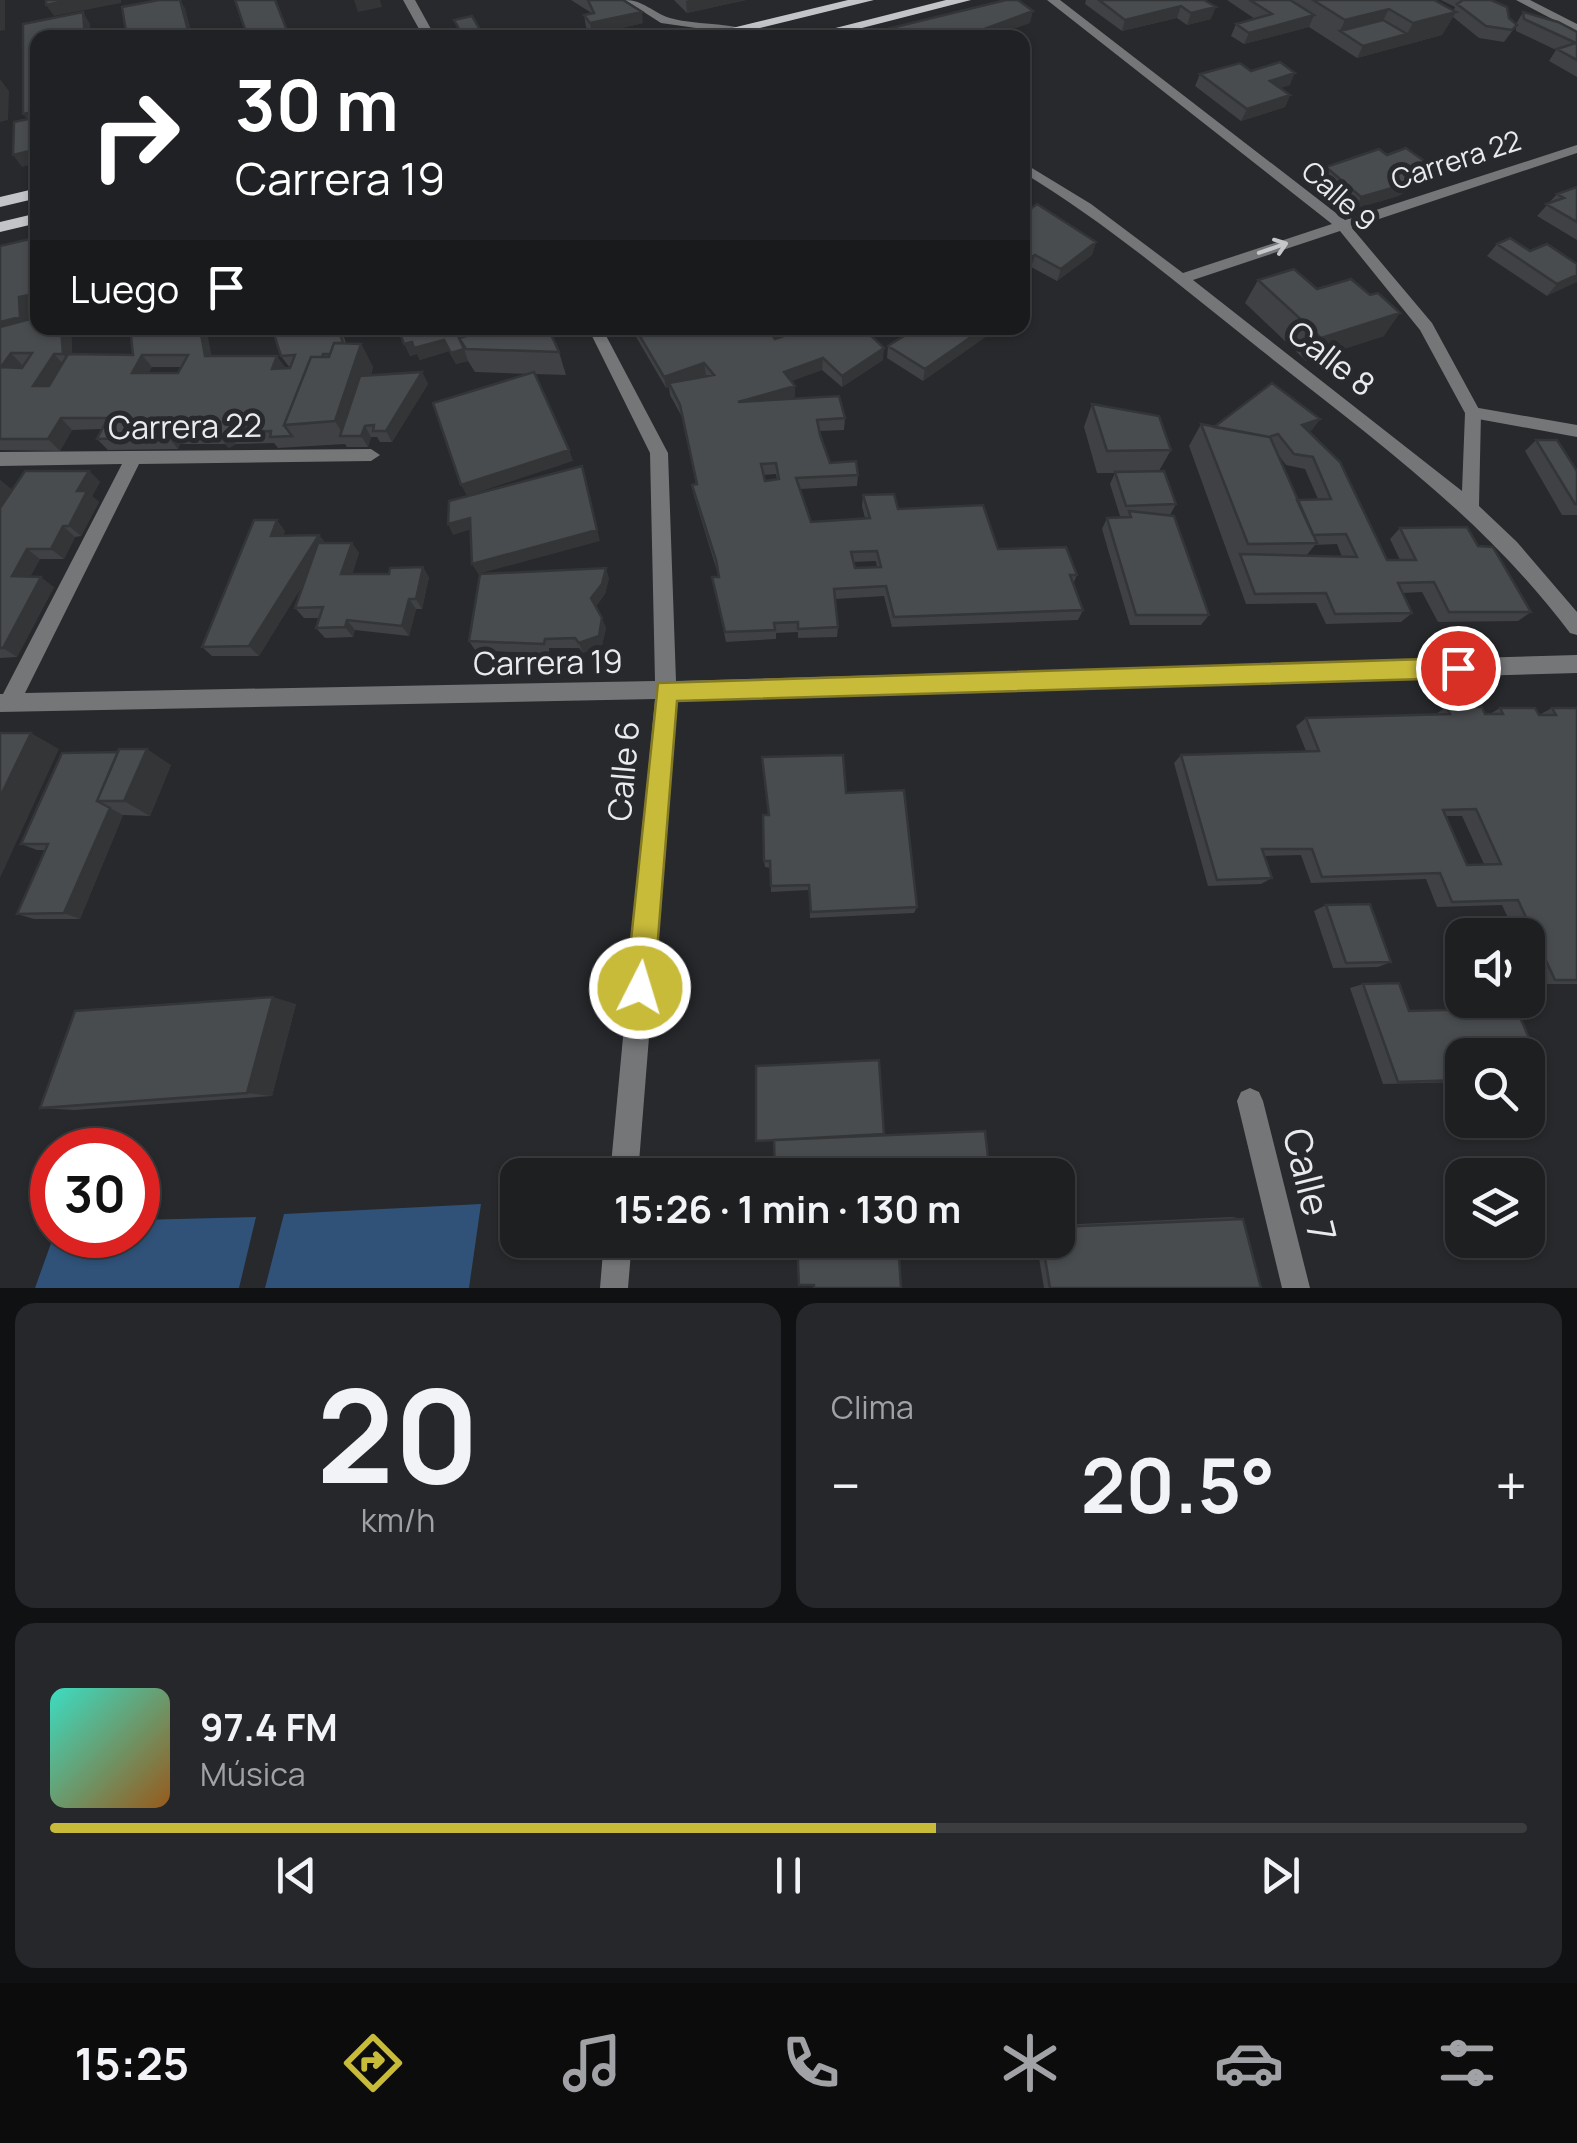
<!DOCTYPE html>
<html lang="es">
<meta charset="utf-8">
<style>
:root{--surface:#1d1f21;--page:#25272a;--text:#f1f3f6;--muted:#a0a2a5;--line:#3b3d3f;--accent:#c9bb3a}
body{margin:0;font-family:Manrope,sans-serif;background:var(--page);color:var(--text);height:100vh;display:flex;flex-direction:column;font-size:38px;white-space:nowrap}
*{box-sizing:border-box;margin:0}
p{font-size:32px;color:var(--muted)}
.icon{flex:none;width:55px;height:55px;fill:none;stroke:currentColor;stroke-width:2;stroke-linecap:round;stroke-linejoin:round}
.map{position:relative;height:1288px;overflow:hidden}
.drawer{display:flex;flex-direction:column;gap:15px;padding:15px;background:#101112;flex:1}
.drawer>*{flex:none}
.banner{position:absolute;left:30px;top:30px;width:1000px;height:305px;border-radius:20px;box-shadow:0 2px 8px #0004,0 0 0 2px var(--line);background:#202124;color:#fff;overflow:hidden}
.fabs{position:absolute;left:1445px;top:918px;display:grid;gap:20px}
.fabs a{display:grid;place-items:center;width:100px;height:100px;border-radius:20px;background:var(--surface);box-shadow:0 2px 8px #0004,0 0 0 2px var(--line);font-size:50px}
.speed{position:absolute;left:30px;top:1128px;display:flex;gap:20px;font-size:50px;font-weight:700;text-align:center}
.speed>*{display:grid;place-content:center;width:130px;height:130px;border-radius:50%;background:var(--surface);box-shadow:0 2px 8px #0004,0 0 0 2px var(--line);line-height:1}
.speed .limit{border:15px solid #d22;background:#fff;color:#111}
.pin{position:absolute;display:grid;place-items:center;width:85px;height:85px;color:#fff;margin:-42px;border:5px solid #fff;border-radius:50%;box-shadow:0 2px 10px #0007}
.me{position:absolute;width:110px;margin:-55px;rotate:5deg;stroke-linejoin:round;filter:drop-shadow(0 0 8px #0008)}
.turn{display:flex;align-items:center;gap:35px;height:210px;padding:0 40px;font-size:45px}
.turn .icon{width:130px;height:130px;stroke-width:2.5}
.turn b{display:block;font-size:70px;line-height:85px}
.then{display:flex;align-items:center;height:95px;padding:0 40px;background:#0003;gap:20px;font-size:38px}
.big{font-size:75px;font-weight:700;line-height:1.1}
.drawer .widget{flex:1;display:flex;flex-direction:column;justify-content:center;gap:15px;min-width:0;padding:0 35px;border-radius:20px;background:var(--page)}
.drawer .dial{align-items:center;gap:0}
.dial b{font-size:130px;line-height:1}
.song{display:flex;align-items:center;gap:30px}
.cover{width:120px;height:120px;border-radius:15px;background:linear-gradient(135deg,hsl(170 70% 55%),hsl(30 70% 35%))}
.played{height:10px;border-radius:5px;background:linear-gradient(90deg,var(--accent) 60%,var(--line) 60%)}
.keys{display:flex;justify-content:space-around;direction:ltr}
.heat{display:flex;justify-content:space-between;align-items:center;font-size:55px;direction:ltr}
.drawer .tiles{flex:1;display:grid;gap:15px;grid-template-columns:1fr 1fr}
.widget:last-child{grid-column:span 2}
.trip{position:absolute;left:500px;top:1158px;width:575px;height:100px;border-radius:20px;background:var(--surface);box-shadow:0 2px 8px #0004,0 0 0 2px var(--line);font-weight:700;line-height:100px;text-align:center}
.tab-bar{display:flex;height:160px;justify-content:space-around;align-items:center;background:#0c0c0d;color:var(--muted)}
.tab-bar .icon{width:70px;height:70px}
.tab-bar .on{color:var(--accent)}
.tab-bar b{font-size:45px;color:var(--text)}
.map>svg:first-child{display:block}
</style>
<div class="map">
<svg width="1577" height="1288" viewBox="0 0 1577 1288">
<rect width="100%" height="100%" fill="#27292c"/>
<!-- green -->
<path fill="#305279" d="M481,1204L469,1288H265L284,1214Z
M256,1217L239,1288H35L54,1235H138V1220Z"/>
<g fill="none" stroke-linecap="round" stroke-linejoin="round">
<!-- lane -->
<path fill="#757678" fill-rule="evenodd" d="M1473,407L1577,425V437L1467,417V409Z"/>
<!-- street -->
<path fill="#757678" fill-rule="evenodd" d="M403,0H415L436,38H424Z
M625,0C644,0 653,13 670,18C702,27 736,20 765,38L661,23Z
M1047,0H1060L1345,220L1577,145V153L1352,228L1432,323L1481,413L1479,506L1517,542L1577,612V635L1570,633C1483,517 1373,439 1261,350C1183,288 1108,224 1022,172V162L1091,204L1183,273L1332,224ZM1340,231L1420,330L1465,413L1462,491L1193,280Z
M1516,0H1530L1577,24V32Z
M588,328H602L668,453L676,681L1577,655V673L676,699L638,1175H610L655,699L0,712V694H3L122,464L0,466V452L371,449L380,455L371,461L139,464L25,693L655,681L650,453Z
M1250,1088L1259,1092L1263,1101L1310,1288H1282L1237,1101L1241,1092Z
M604,1240H632L628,1288H600Z"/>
<!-- primary -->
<path fill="#c2c4c7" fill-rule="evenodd" d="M848,0H874L719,38H691Z
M946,0H971L823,38H796Z
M38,188V198L0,207V197Z
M38,213V223L0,232V222Z"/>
</g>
<!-- wall -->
<path fill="#3f4144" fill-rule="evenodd" d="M571,0H623L643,23L592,35L586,27L584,15L591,14L590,12Z
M674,0H746L687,13Z
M1086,0H1204L1211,19L1187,25L1177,18L1122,31L1085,4Z
M1227,0H1434L1453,11L1455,7L1441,0H1491L1516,24L1523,12L1577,32V77L1549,61L1556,50L1516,31V26L1504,42L1479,38L1453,17L1442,35L1357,58L1309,27L1244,44L1231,36L1236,24L1255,19Z
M1251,71L1290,85L1280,88L1290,95L1285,107L1241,121L1195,86L1200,74Z
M1326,167L1426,180L1398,196L1354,209L1319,179Z
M1577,187V240L1537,216L1557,194Z
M1022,215L1096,242L1092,255L1057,281L1031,267L1025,271Z
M1497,244L1530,251L1577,264L1547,296L1487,256Z
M0,246L71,328L72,354L133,355L130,328H206L211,356H277L284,369L290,368L281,356L272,328H341L346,343L361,344L373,367L371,375L422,372L428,384L392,442H380L377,437H371L368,447H347L345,444L278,448L274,443L236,444L229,448L225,444H180L178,449L108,450L97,439L102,429L72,430L60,451L0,450ZM152,367H182L178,373H148Z
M1258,280L1317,289L1384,336L1306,361L1245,303Z
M398,328L559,352L566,375L535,374L569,450L573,461L529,374L475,372L468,361L456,364L449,351L420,360L417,354L410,356Z
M631,328H767L775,339L782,337L778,334V328H863L883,360L842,387L822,370L791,381L795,386V397L788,399L845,418L844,430L820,431L830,463L858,475L857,486L800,489L811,522L865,518L862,506L863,495L998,549L1077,575L1073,584L1083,610L1078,620L892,627L884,596L835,599L838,627L837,637L798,638V632L776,633V639L726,642L712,577H719L717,571L694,496L692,485L696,484L682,417L670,395L669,387L666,388ZM776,474L777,480L765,481L764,475ZM876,561L877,567L855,568L853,562Z
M917,328H998L923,381L887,358L888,346Z
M1092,404L1171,450L1159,471L1176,504L1170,515H1163L1209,615L1201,625H1130L1102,529L1107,518L1126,516H1120L1110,484L1115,473H1097L1084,427Z
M1320,419L1312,430L1309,431L1387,560H1400L1390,539L1400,528L1478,546L1531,612L1518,621L1438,622L1422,592L1403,593L1412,613L1401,622L1326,624L1316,603L1246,604L1189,446L1201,424L1214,427ZM1277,453L1286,465L1305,469L1318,499L1297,500ZM1337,544L1342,557L1306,556L1315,545Z
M1536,440L1577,471V515H1562L1525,451Z
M89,471L100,482L92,496L99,502L81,536L75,537L64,559H40L30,577L54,587L17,657L0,658V480L12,490Z
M285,531L283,536L319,535L325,543H352L359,553L352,574L429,577L422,609H416L409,636L355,630L353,637L325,638L316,628L320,618H304L295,608L304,583L259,656H212L202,647Z
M609,578L605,594L596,606L606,628L602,645L583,653L579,648H549V654L475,650L469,641Z
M1446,707L1490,714L1500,708L1539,715L1552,708H1577V984H1537L1528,962V935H1516L1502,905L1437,907L1426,879L1311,883L1301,855L1264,856L1272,878L1261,884L1208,886L1174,763L1181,755L1306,751L1296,726L1306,718L1436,714ZM1446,816H1462L1484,864L1467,865Z
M62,753L171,765L150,816L123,815L80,919H34L17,914L45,850H37L21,844Z
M846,793L917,907L914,913L810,918L809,890L771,892V868L765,867L764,861L769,815Z
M1326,905L1391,962L1378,967L1333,968L1314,911Z
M1399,983L1409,1011L1516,1008L1546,1077L1528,1079V1055H1462V1082L1383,1084L1350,988L1363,984Z
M296,1004L272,1096L74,1110L40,1108Z
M1232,1217L1243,1219L1261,1288H1044L1036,1240H1058V1225Z"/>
<!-- shaded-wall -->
<path fill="#333537" d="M0,0H5V30L0,31Z
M70,0H121V3L54,16L46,5Z
M180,0L185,8L193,38H190Z
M354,0H380L382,7L358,12Z
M690,0H746L687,13L686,1Z
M1181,6L1177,18L1122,31L1125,20Z
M1216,7L1211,19L1187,25L1191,13Z
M1389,9L1377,32L1340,31L1345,20Z
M1033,11L1030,23L990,38H960Z
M83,12L90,24L91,38H85Z
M642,12L643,23L592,35L590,23Z
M1456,12L1442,35L1357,58L1363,46L1407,34L1413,23Z
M1314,15L1309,27L1244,44L1249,33Z
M1295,73L1290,85L1264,93L1270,81Z
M0,79L9,91L8,120L0,122Z
M1290,95L1285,107L1241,121L1247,109Z
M38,111V125L32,126L23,114Z
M38,149V163L22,167L13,155Z
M1434,168L1426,180L1398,196L1354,209L1361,197Z
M1096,242L1092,255L1057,281L1061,269Z
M1035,255L1031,267L1025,271L1022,281V263Z
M1577,275V282L1547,296L1557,284Z
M38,293V325L30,317L31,329L0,335V322L19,297Z
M1028,296L1025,308L1022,310V300Z
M1400,313L1384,336L1306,361L1321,338Z
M61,328H71L73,366L63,354Z
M200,328H206L214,367L205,356Z
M984,328H998L923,381L925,369Z
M444,340L449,351L420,360L417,354L410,356L404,344Z
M361,344L373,367L351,436H344L335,421Z
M884,348L883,360L842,387V376Z
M464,349L468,361L456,364L451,353Z
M11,353L22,365L13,379L1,367Z
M54,354L64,365L44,397L33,386Z
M142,355L152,367L142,385L132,373Z
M277,356L285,367L279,380L272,369Z
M823,358L822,370L784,384V372Z
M704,363L706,375L670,387L669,383V387L666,388L664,377Z
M422,372L428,384L392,442L386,431Z
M795,386V397L738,414V402Z
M61,418L72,430L60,451L48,439Z
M1320,419L1312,430L1294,437L1302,425Z
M365,426L371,437L368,447L361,436Z
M170,432L180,444L178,449L168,437Z
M228,432L236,444L229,448L220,437Z
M569,450L573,461L467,496L461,485Z
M582,466L600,541L478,574L472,564Z
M89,471L100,482L92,496L99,502L81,536L69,526L77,491Z
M0,480L15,493L0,520Z
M470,518L475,528L453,535L448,524Z
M277,520L285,531L279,546L271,536Z
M63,526L75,537L64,559L51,549Z
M319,535L327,545L259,656L249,646Z
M352,543L359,553L349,585L341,574Z
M27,549L40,559L25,586L12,576Z
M423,567L429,577L422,609L416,599Z
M606,568L609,578L605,594L595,608L591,598Z
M41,577L54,587L17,657L3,648Z
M409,599L416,609L409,636L402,626Z
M602,618L606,628L602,645L583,653L579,643Z
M347,620L355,630L353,637L345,627Z
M31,733L59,749L0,878V797Z
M147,749L171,765L150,816L124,801Z
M110,808L123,815L80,919L64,913Z
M273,997L296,1004L272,1096L247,1093Z"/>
<!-- building -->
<path fill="#494c4f" stroke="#333537" stroke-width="2.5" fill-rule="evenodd" d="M46,0H70L46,5Z
M159,0H180L190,38H127L122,7Z
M235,0H275L290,38H248Z
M588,0H623L642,12L590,23L584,15L594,13Z
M1006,0H1018L1033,11L960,38H850Z
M1099,0H1204L1216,7L1191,13L1181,6L1125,20Z
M1250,0H1290L1314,15L1249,33L1236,24L1272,14Z
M1313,0H1434L1456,12L1413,23L1389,9L1345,20Z
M1463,0H1491L1507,7L1509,18L1517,25L1512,30L1486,26L1457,4Z
M83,12L85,38H38V111L23,114V24Z
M1523,12L1558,22L1577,32V60L1557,49L1576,43L1524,19Z
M472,16L485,38H464L454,20Z
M1383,20L1407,34L1363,46L1340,31Z
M1280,62L1295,73L1270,81L1290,95L1247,109L1200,74L1240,63L1251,71Z
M38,117V149L13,155L14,122Z
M1406,148L1434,168L1406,184L1361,197L1326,167L1379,149L1387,155Z
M1577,187V222L1546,204L1564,198L1557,194Z
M1037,204L1096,242L1061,269L1035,255L1022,263V215Z
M38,237V293L19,297L20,317L0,322V246Z
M1510,238L1530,251L1547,244L1577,264V275L1557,284L1497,244Z
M1294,269L1317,289L1351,279L1370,295L1378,293L1400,313L1321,338L1258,280Z
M38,295V311L27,314V298Z
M38,317V328H61L63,354H54L33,386H49L68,354L133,355L130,328H200L205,356H277L272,369L290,368L295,355L281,356L272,328H338L343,343H334L330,354H323L322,357H311L284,425L292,436L270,437L271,431L228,432L220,437L216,432H170L168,437L97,439L108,418H61L48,439H0V327ZM11,353H32L22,368L1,367ZM142,355H188L178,373H132Z
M398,328H494L459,338L464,349L451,353L444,340L414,348L412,342L404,344Z
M494,328H548L559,352L466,349L459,338Z
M635,328H767L775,339L790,334L784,328H863L884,348L842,376L823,358L784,372L795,386L738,402L839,396L845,418L817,420L820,435L830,463L856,461L858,475L796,478L811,522L870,518L863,495L894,494L898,509L983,505L998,549L1066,547L1077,575H1070L1083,610L894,617L886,586L834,589L838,627L798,629V622L774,623L775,630L725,632L712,577H719L716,560L692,485L697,484L680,405L669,383L714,375L704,363L664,377ZM776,463L779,479L765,481L761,464ZM877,551L881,567L855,568L851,552Z
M917,328H984L925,369L888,346Z
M334,343L361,344L335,421L284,425L311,357H329Z
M422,372L386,431H373L374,425L365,426L361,436H340L360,376Z
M534,372L569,450L461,485L433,403Z
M1272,383L1320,419L1302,425L1340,462L1387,560H1416L1400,528L1467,527L1478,546L1493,547L1531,612H1449L1434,582L1398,583L1412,613L1335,614L1326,593L1255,594L1240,554L1357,557L1346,534L1313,535L1297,500L1331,499L1313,457L1294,454L1278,434L1269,437L1214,427Z
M1092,404L1159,416L1171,450L1107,451Z
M1201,424L1270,437L1317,543L1248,544Z
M1536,440H1557L1577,471V504H1575Z
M582,466L597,530L472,564L470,518L448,524L449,501Z
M25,471H89L77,491H87L69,526H63L51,549H27L12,576L41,577L3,648H0V508Z
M1164,471L1176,504L1126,506L1115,472Z
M1129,511L1174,516L1209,615H1136L1107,518L1131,517Z
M254,520H277L271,536L319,535L249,646L202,647Z
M318,543H352L341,574H389L390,568L423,567L416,599H409L402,626L347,620L345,627L316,628L323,607L295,608Z
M606,568L602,584L591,598L602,618L599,636L579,643L575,638L545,639L544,644L469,641L480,574Z
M1446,707H1482L1485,714H1503L1500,708H1535L1539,715H1556L1552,708H1577V980H1555L1518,900L1452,902L1440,873L1322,877L1312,849H1262L1272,878L1217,880L1181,755L1319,751L1306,718L1450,714ZM1476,809L1501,864L1467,865L1443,810Z
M0,733H31L0,797Z
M119,749H147L124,801H97Z
M118,752L97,801L110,808L64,913L17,914L48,844H21L62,753Z
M843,755L846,793L904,790L917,907L811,912L809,885L771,886L770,861H764L763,815H769L762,757Z
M1370,904L1391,962L1346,963L1326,905Z
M1399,983L1409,1011L1516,1008L1546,1077L1528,1078V1055H1462V1080L1398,1082L1363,984Z
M273,997L247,1093L40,1108L75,1011Z
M879,1060L884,1134L756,1141V1066Z
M985,1131L990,1175H773H775L774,1140Z
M1243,1219L1261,1288H1050L1042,1240H1058V1227Z
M797,1240H932L933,1255L899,1257L901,1288H814V1285H799Z"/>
<!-- one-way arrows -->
<defs><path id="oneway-shaft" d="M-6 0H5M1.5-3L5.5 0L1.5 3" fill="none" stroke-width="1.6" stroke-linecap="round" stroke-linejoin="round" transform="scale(2.5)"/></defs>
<use stroke="#c6c7c9" href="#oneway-shaft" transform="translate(1273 248) rotate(-19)"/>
<!-- route -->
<path fill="#c9bb3a" stroke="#837a26" stroke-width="2.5" d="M1458,658L1470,668L1458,678L677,701L654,988L650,998L640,1003L630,998L626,988L658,683Z"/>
<g text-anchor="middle" stroke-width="10" stroke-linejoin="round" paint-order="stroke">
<!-- far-street labels -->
<g font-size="28" fill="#e8eaec" stroke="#27292c">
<text transform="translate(1456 160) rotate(-18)" y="10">Carrera 22</text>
<text transform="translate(1339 196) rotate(42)" y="10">Calle 9</text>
</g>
<!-- street labels -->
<g font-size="32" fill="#e8eaec" stroke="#27292c">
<text transform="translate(1331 359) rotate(38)" y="11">Calle 8</text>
<text transform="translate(185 427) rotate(-1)" y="11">Carrera 22</text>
<text transform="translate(548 663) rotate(-1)" y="11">Carrera 19</text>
<text transform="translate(624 771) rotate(-85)" y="11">Calle 6</text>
</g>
<!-- near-street labels -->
<g font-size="38" fill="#e8eaec" stroke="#27292c">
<text transform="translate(1309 1185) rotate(76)" y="13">Calle 7</text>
</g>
</g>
</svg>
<div class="fabs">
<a><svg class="icon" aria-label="sound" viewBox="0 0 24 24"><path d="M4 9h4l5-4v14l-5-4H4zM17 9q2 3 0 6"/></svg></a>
<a><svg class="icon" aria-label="search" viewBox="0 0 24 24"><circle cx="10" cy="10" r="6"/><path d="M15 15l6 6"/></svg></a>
<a><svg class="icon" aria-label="layers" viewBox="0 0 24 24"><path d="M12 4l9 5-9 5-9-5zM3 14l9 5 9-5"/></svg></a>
</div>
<div class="speed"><div class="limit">30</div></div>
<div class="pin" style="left:1458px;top:668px;background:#d93025"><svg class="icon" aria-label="arrive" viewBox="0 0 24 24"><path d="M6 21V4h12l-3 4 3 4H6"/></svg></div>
<svg class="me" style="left:640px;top:988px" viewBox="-20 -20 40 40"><circle r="17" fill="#c9bb3a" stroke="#fff" stroke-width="3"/><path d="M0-11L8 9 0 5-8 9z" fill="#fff"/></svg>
<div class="trip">15:26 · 1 min · 130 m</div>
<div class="banner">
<div class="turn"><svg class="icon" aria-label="right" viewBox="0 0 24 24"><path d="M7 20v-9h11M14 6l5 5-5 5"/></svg><div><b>30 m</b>Carrera 19</div></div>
<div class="then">Luego<svg class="icon" aria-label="arrive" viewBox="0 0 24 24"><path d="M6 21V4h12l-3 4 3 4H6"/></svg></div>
</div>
</div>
<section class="drawer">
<div class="tiles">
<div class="widget dial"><b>20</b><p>km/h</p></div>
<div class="widget"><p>Clima</p>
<div class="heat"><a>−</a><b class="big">20.5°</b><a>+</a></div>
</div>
<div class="widget">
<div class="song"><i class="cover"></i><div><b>97.4 FM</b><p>Música</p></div></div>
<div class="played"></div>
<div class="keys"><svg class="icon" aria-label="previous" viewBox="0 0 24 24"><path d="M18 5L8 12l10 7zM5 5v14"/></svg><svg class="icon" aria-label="pause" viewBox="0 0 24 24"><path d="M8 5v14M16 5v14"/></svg><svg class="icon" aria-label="next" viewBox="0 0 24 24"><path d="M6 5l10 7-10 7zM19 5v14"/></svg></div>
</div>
</div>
</section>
<nav class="tab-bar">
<b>15:25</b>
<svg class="icon on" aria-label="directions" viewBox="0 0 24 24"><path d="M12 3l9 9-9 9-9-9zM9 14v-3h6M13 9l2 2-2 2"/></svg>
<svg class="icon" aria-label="music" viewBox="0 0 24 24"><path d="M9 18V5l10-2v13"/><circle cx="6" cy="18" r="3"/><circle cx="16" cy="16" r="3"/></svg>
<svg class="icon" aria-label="phone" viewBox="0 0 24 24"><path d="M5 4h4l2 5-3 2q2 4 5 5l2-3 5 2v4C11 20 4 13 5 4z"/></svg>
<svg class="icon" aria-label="climate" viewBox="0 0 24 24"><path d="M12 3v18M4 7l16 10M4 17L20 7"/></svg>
<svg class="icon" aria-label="car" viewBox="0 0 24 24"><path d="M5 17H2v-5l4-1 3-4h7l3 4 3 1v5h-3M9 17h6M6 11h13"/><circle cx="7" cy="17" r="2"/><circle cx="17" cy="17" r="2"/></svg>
<svg class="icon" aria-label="filters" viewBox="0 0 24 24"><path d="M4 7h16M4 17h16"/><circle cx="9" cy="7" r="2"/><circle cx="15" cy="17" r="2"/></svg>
</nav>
